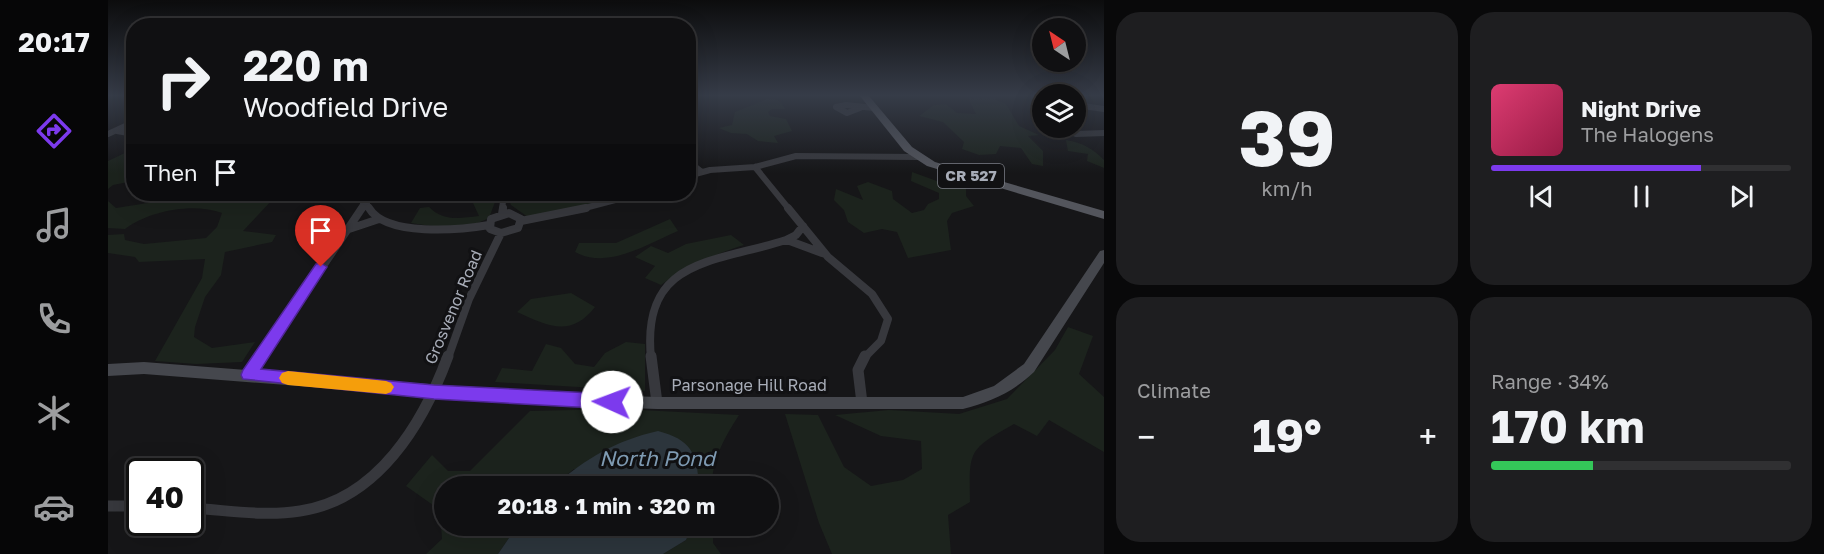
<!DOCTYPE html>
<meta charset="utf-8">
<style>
:root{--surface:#101012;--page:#1e1e20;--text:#f1f3f6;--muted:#9c9d9f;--line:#303032;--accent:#7c3aed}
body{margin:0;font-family:"Golos Text",sans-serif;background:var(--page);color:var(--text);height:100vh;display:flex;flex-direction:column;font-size:22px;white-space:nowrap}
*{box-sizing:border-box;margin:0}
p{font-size:20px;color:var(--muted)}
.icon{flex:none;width:33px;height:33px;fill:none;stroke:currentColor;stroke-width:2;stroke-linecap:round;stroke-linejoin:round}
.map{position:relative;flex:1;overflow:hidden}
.details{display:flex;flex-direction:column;gap:12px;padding:12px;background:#09090a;width:720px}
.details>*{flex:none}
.hud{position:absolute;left:18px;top:18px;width:570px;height:183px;border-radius:24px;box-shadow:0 6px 24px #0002,0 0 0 2px var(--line);background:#101012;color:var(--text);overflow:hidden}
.needle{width:39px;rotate:325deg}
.tools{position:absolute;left:924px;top:18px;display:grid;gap:12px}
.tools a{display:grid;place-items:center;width:54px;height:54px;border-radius:50%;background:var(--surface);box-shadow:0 6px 24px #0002,0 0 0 2px var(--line);font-size:30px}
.speed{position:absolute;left:18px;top:458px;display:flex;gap:12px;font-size:30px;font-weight:700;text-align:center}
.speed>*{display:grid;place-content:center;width:78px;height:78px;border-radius:50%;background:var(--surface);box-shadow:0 6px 24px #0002,0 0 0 2px var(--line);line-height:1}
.speed .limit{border:3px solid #111;border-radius:9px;background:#fff;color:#111}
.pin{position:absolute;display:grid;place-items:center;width:51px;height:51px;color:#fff;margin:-62px -26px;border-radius:50% 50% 50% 0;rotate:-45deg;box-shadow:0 0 6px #0007}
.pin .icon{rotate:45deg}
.me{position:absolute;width:66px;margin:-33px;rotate:272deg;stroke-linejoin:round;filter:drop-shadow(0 0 4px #0008)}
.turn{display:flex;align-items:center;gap:21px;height:126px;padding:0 18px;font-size:27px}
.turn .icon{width:78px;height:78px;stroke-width:2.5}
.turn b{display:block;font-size:42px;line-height:51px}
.then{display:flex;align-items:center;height:57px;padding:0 18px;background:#0003;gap:12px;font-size:22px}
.big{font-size:45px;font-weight:700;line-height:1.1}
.details .tile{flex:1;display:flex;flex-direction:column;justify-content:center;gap:9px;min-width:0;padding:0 21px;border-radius:24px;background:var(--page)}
.details .dial{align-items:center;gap:0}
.dial b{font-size:78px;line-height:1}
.song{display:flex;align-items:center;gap:18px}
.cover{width:72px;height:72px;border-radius:9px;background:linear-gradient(135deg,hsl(340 70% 55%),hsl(340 70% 35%))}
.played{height:6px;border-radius:3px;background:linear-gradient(90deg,var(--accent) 70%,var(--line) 70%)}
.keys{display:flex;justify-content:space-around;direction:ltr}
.heat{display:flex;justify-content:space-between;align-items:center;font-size:33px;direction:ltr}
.charge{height:9px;border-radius:4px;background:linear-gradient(90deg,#34c759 34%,var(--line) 0)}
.details .tiles{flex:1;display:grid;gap:12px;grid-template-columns:repeat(2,1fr)}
.trip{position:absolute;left:326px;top:476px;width:345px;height:60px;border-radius:30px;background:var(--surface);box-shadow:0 6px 24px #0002,0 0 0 2px var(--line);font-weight:700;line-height:60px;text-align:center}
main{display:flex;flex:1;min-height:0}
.tab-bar{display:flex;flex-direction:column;width:108px;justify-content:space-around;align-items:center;background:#060607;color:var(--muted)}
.tab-bar .icon{width:42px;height:42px}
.tab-bar .selected{color:var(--accent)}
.tab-bar b{font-size:27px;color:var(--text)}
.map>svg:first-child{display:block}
</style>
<main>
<nav class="tab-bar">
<b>20:17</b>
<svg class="icon selected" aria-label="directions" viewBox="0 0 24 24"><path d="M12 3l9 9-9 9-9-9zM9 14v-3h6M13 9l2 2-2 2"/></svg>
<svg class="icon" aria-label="music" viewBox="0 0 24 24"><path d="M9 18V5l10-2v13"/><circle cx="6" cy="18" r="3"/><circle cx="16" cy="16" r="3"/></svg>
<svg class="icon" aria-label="phone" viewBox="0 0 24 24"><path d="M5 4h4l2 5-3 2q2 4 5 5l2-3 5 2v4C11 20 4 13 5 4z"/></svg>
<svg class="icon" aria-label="climate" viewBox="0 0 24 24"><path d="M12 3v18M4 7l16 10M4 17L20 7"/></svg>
<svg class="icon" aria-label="car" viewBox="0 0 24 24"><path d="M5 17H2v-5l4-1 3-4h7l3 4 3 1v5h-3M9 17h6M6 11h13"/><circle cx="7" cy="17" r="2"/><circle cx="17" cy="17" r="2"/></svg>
</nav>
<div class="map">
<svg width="996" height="554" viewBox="0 0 996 554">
<rect width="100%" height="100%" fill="#161618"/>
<!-- green -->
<path fill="#1c231d" d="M859,96H888V100L898,104L911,126L931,135L920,136L935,151V166L924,164L913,148L892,146L888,154L871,155L854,149L856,142L835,122L811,116L826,105L838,104L849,113L868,114Z
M659,99C668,98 673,100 677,109H664L660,112L662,116L678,119L684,131L666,136L670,143L650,141L639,134L623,133L611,128L624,125L627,112Z
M958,140C975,143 984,148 996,160V168L979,161L980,154L960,151Z
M19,152L25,153V181L5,185L0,189V161Z
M804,172L837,184L843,174L858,179V196L866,206L844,213L839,221L843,250L800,258L789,232L774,229L756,233L740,222L736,210L726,200L728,189L755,200L749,186L760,182L784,191L785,199L804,213L816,210L820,204L831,199V193L803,181Z
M54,194H122L127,198L142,194H185L166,198L135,231L168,235L164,242L117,252L113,275L97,297L87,327L86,337L104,348L147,342L134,362L88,364L47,361L94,278L97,259L31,262L27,257L0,253V235L16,234L17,240L36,244L98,238L109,227L114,213C86,202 40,211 17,229L0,228V201L8,208L46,202Z
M371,194H390L381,218C356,231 330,227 303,223L312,208L321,207C336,222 352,218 371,216L365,203Z
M402,194H421L429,201L446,200L461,194H521L424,220L403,205L400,198Z
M562,219L570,231C539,244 500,270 467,252L471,243H508Z
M623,235L636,245C605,255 579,266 553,285L537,278L547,266L527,257L543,246L560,253L578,244Z
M463,293L487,307C463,338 440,326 409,312L423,299Z
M960,327L985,336L971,374L996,397V452L941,420L929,436L906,424C860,450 861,450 862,502L840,515L843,554H724L711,523L677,414L710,415L736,467L763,486L795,480L814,469L813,441L773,436L727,415L781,410L851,414L899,399L947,350Z
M518,342L537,344V391L387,382L394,368L424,371L438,344L453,348L467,364L486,367L497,353Z
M512,409L631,415C617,437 604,459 604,486H591L590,478L466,469L445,486H336V525H410L390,554H318L334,539L332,510L298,486L324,455L340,471H362L422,411Z
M585,525H605V543L613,554H555L578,540Z"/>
<!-- water -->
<path fill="#2c353c" d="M550,431C583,440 589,452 591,486H445C480,458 506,441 550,431Z
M410,525H585L578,540L555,554H390Z"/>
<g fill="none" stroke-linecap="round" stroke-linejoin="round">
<!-- street-far2 -->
<path stroke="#37383d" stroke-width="6" d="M934,101V105
M968,105L996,109
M728,107L738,105L766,108
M728,107L739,113L752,108
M951,128L968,134L996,133
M9,131L26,134
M0,134L26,122
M580,161L594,172
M647,167L681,209
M580,176L602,170L647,167L688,156L810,157
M257,201L262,209
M253,209L259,194
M394,209L396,194
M473,209L530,194"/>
<!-- street-far1 -->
<path stroke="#37383d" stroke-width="8" d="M261,208C278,237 352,230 381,225
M680,208L720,257L764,294L780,319L773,341L756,358
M401,213L413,219L410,228L393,233L382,229L383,219Z
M394,214L395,208
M413,221L478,208
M238,230L271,219
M679,240L714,253
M153,358L254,208
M340,358L361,299L393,233
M543,358C533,258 606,263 678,240L688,235L695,226"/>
<!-- street -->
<path stroke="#37383d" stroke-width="11" d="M543,356L549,403
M141,375L154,356
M754,403L750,370L757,356
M0,506H32
M82,508C118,510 156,517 192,511C269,500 315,424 340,356"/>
<!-- secondary -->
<path fill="#45474d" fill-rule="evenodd" d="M996,250V263L926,372C905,392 882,402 855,409H549L436,405L36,374L0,376V364L36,362L436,393L549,397H855L886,386L916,364L992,251Z"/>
<!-- primary -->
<path fill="#53555c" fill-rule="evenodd" d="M752,96H761L804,147L827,162L996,211V219L819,166L796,151Z"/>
</g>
<!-- sky -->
<linearGradient id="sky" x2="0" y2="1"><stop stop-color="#0c0c0d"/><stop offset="0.55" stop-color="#363c48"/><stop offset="1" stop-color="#363c48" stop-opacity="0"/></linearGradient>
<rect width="996" height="173" fill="url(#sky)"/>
<!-- route -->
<path fill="#7c3aed" stroke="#51269a" stroke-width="1.5" d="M213,263L219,267L153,369L326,385L504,394L510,396L512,402L510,407L504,409L326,399L135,379L133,375L135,370L208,264Z"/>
<!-- slow -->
<path fill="#f59e0b" d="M180,371L278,381L283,383L286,387L283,392L278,394L180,385L174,383L171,378L174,373Z"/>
<g text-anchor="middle" stroke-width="6" stroke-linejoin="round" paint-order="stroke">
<!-- shield labels -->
<rect fill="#111113" stroke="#7b7e86" stroke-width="1.5" x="830" y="164" width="66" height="24" rx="4.5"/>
<g font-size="15" font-weight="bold" fill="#a8adb8">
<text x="863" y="181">CR 527</text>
</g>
<!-- street labels -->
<g font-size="16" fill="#a8adb8" stroke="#111113">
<text transform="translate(345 307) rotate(-67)" y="6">Grosvenor Road</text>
<text x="641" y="391">Parsonage Hill Road</text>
</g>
<!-- near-water labels -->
<g font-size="21" font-style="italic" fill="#7f9bb3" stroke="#111113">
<text x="549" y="466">North Pond</text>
</g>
</g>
</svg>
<div class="tools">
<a><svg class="needle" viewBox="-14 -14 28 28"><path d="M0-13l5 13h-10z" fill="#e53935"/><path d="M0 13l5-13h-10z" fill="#9c9d9f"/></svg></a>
<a><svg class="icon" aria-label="layers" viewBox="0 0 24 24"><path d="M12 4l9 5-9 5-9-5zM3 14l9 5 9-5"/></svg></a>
</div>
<div class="speed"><div class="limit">40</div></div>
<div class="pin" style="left:213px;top:267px;background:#d93025"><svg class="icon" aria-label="arrive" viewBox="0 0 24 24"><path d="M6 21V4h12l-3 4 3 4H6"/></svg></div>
<svg class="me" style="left:504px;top:402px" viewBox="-20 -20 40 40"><circle r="19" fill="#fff"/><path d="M0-13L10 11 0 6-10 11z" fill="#7c3aed"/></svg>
<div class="trip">20:18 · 1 min · 320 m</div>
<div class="hud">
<div class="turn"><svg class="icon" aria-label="right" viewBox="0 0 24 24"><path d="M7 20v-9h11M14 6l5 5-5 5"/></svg><div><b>220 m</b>Woodfield Drive</div></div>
<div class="then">Then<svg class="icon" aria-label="arrive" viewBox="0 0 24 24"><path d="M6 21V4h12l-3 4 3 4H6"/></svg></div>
</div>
</div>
<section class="details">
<div class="tiles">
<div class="tile dial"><b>39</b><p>km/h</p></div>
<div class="tile">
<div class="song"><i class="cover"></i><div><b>Night Drive</b><p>The Halogens</p></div></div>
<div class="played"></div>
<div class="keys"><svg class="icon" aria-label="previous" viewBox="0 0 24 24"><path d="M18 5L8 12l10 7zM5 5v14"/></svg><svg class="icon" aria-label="pause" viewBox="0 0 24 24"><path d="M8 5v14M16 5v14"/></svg><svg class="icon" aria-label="next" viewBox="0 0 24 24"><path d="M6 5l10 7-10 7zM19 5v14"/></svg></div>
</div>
<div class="tile"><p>Climate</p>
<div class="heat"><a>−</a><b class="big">19°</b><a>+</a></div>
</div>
<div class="tile"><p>Range · 34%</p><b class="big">170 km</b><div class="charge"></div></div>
</div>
</section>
</main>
